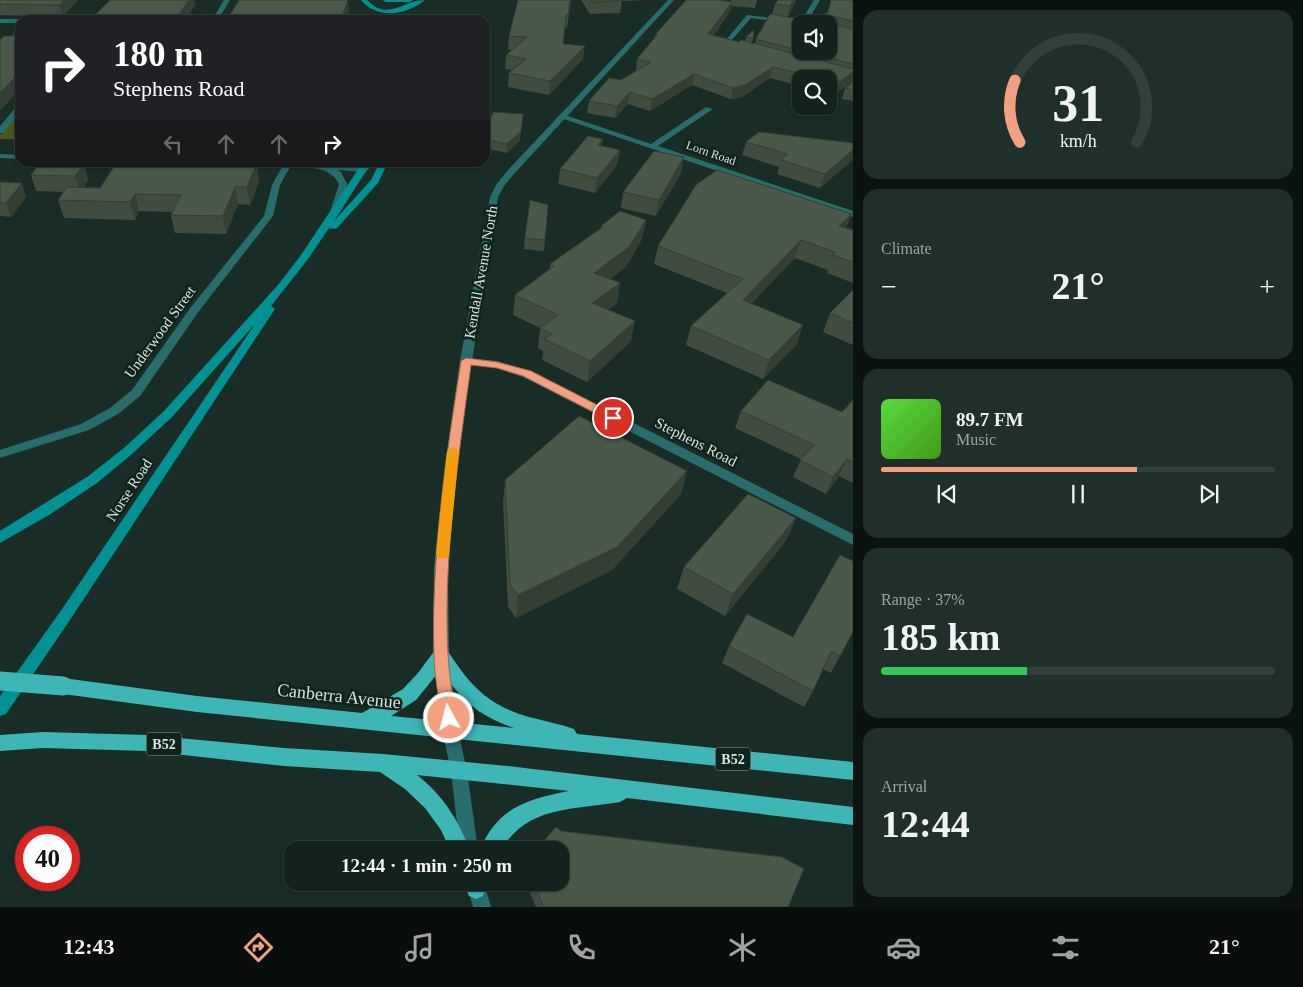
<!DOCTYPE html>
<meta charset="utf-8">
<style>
:root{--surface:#13221c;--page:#202f29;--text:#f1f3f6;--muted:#9da4a3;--line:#323f3b;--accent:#f2a080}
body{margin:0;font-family:"Times New Roman",serif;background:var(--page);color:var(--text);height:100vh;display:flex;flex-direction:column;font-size:19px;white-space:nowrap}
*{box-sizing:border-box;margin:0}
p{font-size:16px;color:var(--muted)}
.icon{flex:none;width:28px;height:28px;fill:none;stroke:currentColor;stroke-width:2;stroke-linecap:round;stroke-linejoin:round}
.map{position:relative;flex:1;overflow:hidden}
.panel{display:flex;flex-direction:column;gap:10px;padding:10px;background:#0a130f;width:450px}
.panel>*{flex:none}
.banner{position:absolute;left:15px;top:15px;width:475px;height:152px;border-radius:15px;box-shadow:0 1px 4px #0004,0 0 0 1px var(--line);background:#202124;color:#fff;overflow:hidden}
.fabs{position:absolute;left:792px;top:15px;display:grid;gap:10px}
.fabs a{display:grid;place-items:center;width:45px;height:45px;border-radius:10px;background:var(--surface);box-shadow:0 1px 4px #0004,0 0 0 1px var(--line);font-size:25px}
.speed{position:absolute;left:15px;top:826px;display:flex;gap:10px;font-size:25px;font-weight:700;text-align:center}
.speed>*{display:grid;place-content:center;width:65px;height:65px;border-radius:50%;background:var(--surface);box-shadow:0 1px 4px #0004,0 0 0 1px var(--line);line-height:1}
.speed .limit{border:8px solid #d22;background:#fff;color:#111}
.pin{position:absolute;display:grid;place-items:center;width:42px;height:42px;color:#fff;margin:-21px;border:2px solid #fff;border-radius:50%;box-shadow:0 1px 5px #0007}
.me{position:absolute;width:55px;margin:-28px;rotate:353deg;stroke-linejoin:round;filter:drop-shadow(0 0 4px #0008)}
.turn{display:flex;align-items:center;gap:18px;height:105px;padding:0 15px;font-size:22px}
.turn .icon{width:65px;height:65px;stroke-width:2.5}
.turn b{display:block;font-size:35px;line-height:42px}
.lanes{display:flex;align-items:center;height:48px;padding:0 15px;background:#0003;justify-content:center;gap:25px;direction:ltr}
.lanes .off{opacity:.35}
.big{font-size:38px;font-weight:600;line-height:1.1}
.panel .card{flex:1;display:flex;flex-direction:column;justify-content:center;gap:8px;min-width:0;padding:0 18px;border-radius:15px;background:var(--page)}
.panel .dial{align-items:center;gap:0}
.dial svg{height:130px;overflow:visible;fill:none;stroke:var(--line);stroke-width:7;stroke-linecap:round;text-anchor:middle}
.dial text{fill:var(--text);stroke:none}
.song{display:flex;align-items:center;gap:15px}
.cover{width:60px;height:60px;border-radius:8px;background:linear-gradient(135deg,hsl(110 70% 55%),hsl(100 70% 35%))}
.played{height:5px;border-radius:2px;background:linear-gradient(90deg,var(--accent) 65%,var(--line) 65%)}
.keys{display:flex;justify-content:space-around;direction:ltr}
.heat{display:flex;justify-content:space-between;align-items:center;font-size:28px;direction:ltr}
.charge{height:8px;border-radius:4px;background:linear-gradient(90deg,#34c759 37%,var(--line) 0)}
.trip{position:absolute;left:284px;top:841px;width:285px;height:50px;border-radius:15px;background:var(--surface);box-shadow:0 1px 4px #0004,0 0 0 1px var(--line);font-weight:600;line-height:50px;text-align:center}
.menu{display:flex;height:80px;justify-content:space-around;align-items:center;background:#080e0b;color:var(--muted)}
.menu .icon{width:35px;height:35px}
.menu .selected{color:var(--accent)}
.menu b{font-size:22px;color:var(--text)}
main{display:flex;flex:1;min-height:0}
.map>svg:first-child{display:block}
</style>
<main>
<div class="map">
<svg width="853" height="907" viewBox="0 0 853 907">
<rect width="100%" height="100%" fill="#192d26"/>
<!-- green -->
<path fill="#4b551c" d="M20,113V139H0V135Z"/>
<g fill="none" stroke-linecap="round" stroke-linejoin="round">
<!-- minor -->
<path fill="#286c6c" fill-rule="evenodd" d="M224,0H230L218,20H212Z
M814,0H820L807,22L813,24L801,25L751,18L731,41L742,47V49L729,46L725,41L747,15L801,21Z
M0,19H20L23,20H20V23H0Z
M17,106H20V113L3,133H0V126Z
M706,107L713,109L658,146L853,211V217L558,117L565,115L651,144Z
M0,154L20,155V159L0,158Z
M232,162H292L365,166L369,169L365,172L337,170L341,172L347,184L340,212L335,215L330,212L339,184C329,165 309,168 290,167L280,185L273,216L199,311L140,396L118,414L89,430L0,458V450L81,424L110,408L132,390L191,307L264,216L272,185L282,167L236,165Z
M466,358L497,361L531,371L853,534V545L523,377L496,368L462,363L460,361Z"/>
<!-- tertiary -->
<path fill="#286c6c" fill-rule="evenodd" d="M668,0H674L513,175L504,186L498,197L472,361L456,473L448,567L449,655L458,730L467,771L478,850H460L451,771L442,730L433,655L434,567L444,473L460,361L490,197L496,185L507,171Z
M466,882H484L491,907H473Z"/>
<!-- secondary -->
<path fill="#009292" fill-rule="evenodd" d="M361,0H367C388,22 403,0 425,0C407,15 377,20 361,0Z
M383,0H413L410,2H386Z
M363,162H372L334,221L371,180L380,162H388L378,183L336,229L329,228L308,259L271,306L275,309L70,620L6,714L0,716V696L60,612L255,324L172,417L132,454L97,483L49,515L0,543V531L87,477L124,448L164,411L278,285L301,255Z"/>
<!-- trunk -->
<path fill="#3eb6b6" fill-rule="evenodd" d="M441,648L447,650C470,685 487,705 529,717C544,721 560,724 574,729L577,734L853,762V780L197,712L63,694L57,691L54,686L57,681L63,678L197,696L362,713L403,689L418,673L435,650ZM441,669C461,701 478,715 514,728L391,716L416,700Z
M43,732L147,735L284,748L383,754L507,766L853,807V825L627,798L620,802C574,810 528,805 501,850H480C497,808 527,799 569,791L417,775C443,795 458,820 470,850H450L441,830L425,808L405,789L380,772L284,766L147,751L43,748L0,751V735Z
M463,882H484L486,889L483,896L476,899L469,896Z"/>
<!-- trunk-bridge -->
<path stroke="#3eb6b6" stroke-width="19" d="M0,681L63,686"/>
</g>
<!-- wall -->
<path fill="#404c3f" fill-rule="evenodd" d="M0,0H78L64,15H95L196,4L185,20H29L34,16L0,15Z
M518,0H571L567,28H564L563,44L583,59L549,95L508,87L509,73L513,70L505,69L506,55L512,50H508L509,36Z
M581,0H646L622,1L620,13L590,14Z
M731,0H757L755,8L731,6L730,12L713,36L739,42L745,41L746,37L753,38L752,43V45L755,44L756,39L772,14L775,4L778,0H796L788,17L810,21L853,0V80L852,82L835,94L829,92V79H801V86L770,78L742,97L731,99L692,85L650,111L628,104L615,118L587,113L589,101L637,70H636L637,59L654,39L655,35L731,1ZM801,24L829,51H801Z
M853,82V101L842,99L845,88Z
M485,134L520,140L507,153L485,148Z
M746,142L853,143L820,188L777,174L779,167L742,155Z
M602,146L620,150L617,165L595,193L558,184L560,169Z
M84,164L88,180L83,188H100L259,181L250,205L238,204L226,234L175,233L171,215L172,212L139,211L135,220L64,218L58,200L64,192L36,191L31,175Z
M681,173L656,216L621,208L623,192Z
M0,182L26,197L11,217L0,216Z
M548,205L544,251L524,249L525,238Z
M646,220L642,239L626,267L610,279L620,283L617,303L608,310L631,341L587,382L542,360L543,351L538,348L540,328L513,315L515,295L550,269V264L601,228V226Z
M847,228L853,230V283L827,273L828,270L795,258L752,303L797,344L763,379L686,345L691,326L727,293L654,264L658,246Z
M853,290V345L823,332L830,313Z
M853,400V483L839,476L826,494L793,477L801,459L735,428L741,411L842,412Z
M687,471L681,494L612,570L516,618L508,607L503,503L505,480Z
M796,518L786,541L725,616L677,589L684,567Z
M840,555V656L831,673L823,669L813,691L804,707L722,663L729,646L793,637Z
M561,831L788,907H536L525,882H560Z"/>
<!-- shaded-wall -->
<path fill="#343e33" d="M64,0H78L62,16L59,5Z
M189,0H195L196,4L185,20H175Z
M348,0L349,15L347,20H341Z
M793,0H796L787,18L790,6Z
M732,2L730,12L705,45L708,34Z
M585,46L583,59L549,95L550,81Z
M773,67L770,78L742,97L731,99L733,88Z
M20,72V89L0,111V93Z
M853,72L852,82L835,94L839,82Z
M694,74L692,85L650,111L652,99Z
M630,92L628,104L615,118L617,106Z
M523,114L520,140L507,153V144Z
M603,139L601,154L598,145Z
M620,150L617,165L595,193L597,178Z
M853,150V160L820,188L825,174Z
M684,157L681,173L656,216L659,200Z
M257,163L259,181L250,205L247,187Z
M84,164L88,180L80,192L75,176Z
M22,183L26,197L11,217L6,203Z
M235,187L238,204L226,234L223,216Z
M135,194L139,211L135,220L130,202Z
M852,214L845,231L839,226Z
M646,220L642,239L626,267L591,293L594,273Z
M801,240L795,258L737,318L743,300Z
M620,283L617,303L589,323L592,303Z
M635,321L631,341L587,382L590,361Z
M803,325L797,344L763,379L769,360Z
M847,459L839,476L826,494L833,477Z
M687,471L681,494L612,570L516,618L518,595Z
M796,518L786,541L725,616L733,594Z"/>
<!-- building -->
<path fill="#4a5849" stroke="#343e33" d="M0,0H64L59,5L0,4Z
M110,0H189L175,20H29L35,14L95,15Z
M239,0H348L341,20H227Z
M518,0H570L568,15H566L563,44L585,46L550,81L509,73L526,59L506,55L527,37L509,36Z
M590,0H622V1L591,2Z
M686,0H719L732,2L708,34L739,42L741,40L752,43V45L753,43L853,69V72L839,82L829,80V79H824L773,67L745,85L733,88L694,74L652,99L630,92L617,106L589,101L609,78L621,80L651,62L637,59L657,35H655Z
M778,0H793L790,6L775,4Z
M831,0H853V21L832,16L830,17L831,23L853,29V64L803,51H829V24H801V51L756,39L770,14L810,21L828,12Z
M20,29V72L0,93V40L4,36H12Z
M754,30L753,38L746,37Z
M853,82V90L845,88Z
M493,112L523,114L521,131L507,144L485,139V134Z
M759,132L853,143V150L825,174L781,160L788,154L746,142Z
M588,136L603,139L598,145L620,150L597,178L560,169Z
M654,151L684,157L659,200L623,192Z
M117,162H133L172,165L197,164L198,163H257L247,187H235L223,216L171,215L181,195L135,194L130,202L58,200L67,187L100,188Z
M40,163L84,164L75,176L31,175Z
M717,170L852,214L839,226L853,230V262L833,255L835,252L801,240L743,300L803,325L769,360L691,326L743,279L658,246L696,185Z
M0,182L22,183L6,203H0Z
M530,200L548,205L545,240L525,238Z
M620,211L646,220L629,247L594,273L620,283L592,303L635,321L590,361L544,339L552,334L540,328L558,315L515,295L554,266L550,264L603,227L601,226Z
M853,290V323L830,313Z
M768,380L842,412L853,400V462L847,459L833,477L800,460L814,445L741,411Z
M579,416L687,471L617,547L518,595L510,584L505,480Z
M748,494L796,518L733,594L684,567Z
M840,555L853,561V632L840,656L831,651L813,691L729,646L747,614L793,637Z
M556,827L561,831L782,857L804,869L788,907H544L533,882H560V850H536Z"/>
<!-- route -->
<path fill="#f2a080" stroke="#9d6853" d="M466,358L497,362L531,371L617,415L618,418L613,421L609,420L523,376L497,368L471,365C458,461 443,557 448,654C449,675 453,697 456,718L454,723L449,725L443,723L441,718C439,697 434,675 434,654C431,555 446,458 461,361Z"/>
<!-- slow -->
<path fill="#f59e0b" d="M453,447L459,451L449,554L447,558H438L436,554L447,451Z"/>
<g text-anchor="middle" stroke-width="5" stroke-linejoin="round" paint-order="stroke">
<!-- far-street labels -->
<g font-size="12" fill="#d6e2dd" stroke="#0f231c">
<text transform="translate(711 153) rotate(19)" y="4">Lorn Road</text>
</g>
<!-- shield labels -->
<g fill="#0f231c" stroke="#9aa9a3" stroke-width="1">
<rect x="146.5" y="732.5" width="35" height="23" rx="4"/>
<rect x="715.5" y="747.5" width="35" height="23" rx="4"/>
</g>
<g font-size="14" font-weight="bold" fill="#d6e2dd">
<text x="164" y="749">B52</text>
<text x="733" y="764">B52</text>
</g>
<!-- street labels -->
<g font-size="15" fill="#d6e2dd" stroke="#0f231c">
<text transform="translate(481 272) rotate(-80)" y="5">Kendall Avenue North</text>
<text transform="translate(160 332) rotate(-54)" y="5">Underwood Street</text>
<text transform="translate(696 442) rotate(27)" y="5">Stephens Road</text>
<text transform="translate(129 490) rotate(-57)" y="5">Norse Road</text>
</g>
<!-- near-street labels -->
<g font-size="18" fill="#d6e2dd" stroke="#0f231c">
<text transform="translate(339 696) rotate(6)" y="6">Canberra Avenue</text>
</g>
</g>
</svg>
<div class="fabs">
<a><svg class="icon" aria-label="sound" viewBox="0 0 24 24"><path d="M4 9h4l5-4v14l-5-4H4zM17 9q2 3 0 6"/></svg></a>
<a><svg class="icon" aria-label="search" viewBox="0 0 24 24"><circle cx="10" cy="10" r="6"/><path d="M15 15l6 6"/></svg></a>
</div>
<div class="speed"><div class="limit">40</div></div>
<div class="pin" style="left:613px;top:418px;background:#d93025"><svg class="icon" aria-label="arrive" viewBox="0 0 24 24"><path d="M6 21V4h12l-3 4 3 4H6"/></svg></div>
<svg class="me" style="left:449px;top:718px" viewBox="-20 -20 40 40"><circle r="17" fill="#f2a080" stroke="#fff" stroke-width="3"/><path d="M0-11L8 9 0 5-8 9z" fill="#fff"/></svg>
<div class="trip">12:44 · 1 min · 250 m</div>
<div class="banner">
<div class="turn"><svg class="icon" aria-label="right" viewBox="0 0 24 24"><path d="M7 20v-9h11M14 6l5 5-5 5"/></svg><div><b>180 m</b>Stephens Road</div></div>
<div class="lanes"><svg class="icon off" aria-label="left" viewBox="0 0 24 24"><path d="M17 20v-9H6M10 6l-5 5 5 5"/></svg><svg class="icon off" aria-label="ahead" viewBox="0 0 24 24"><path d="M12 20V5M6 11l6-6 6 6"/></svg><svg class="icon off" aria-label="ahead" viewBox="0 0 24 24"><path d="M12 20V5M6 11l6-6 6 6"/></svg><svg class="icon" aria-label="right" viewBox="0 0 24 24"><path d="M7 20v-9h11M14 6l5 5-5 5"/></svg></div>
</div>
</div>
<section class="panel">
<div class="card dial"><svg viewBox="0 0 100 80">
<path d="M14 69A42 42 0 1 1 86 69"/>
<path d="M14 69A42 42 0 0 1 11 31" stroke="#f2a080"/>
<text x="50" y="56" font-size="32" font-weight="700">31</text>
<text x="50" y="72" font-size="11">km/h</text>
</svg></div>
<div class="card"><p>Climate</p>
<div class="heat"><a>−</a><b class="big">21°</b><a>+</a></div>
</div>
<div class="card">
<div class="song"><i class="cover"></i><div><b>89.7 FM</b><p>Music</p></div></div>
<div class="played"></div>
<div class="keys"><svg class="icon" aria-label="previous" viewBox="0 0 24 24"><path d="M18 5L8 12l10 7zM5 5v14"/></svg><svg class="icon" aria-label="pause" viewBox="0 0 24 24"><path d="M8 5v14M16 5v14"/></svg><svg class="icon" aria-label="next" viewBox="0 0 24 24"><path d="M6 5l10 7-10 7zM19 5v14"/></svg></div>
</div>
<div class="card"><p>Range · 37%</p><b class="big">185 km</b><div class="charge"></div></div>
<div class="card"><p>Arrival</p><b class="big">12:44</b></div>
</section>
</main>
<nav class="menu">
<b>12:43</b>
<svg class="icon selected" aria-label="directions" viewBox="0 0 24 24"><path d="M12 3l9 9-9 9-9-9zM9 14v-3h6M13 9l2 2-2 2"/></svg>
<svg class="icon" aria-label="music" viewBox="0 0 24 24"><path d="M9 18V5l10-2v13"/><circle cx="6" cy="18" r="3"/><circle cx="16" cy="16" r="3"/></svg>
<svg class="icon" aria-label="phone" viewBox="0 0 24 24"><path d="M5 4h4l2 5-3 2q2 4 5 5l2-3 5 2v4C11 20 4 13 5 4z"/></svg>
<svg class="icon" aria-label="climate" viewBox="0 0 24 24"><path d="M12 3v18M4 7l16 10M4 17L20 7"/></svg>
<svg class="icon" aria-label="car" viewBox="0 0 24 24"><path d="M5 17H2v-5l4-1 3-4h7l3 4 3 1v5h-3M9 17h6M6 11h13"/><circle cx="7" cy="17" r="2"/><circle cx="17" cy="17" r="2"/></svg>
<svg class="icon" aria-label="filters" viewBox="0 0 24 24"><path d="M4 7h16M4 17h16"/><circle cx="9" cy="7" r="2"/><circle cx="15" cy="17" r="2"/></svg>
<b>21°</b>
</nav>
